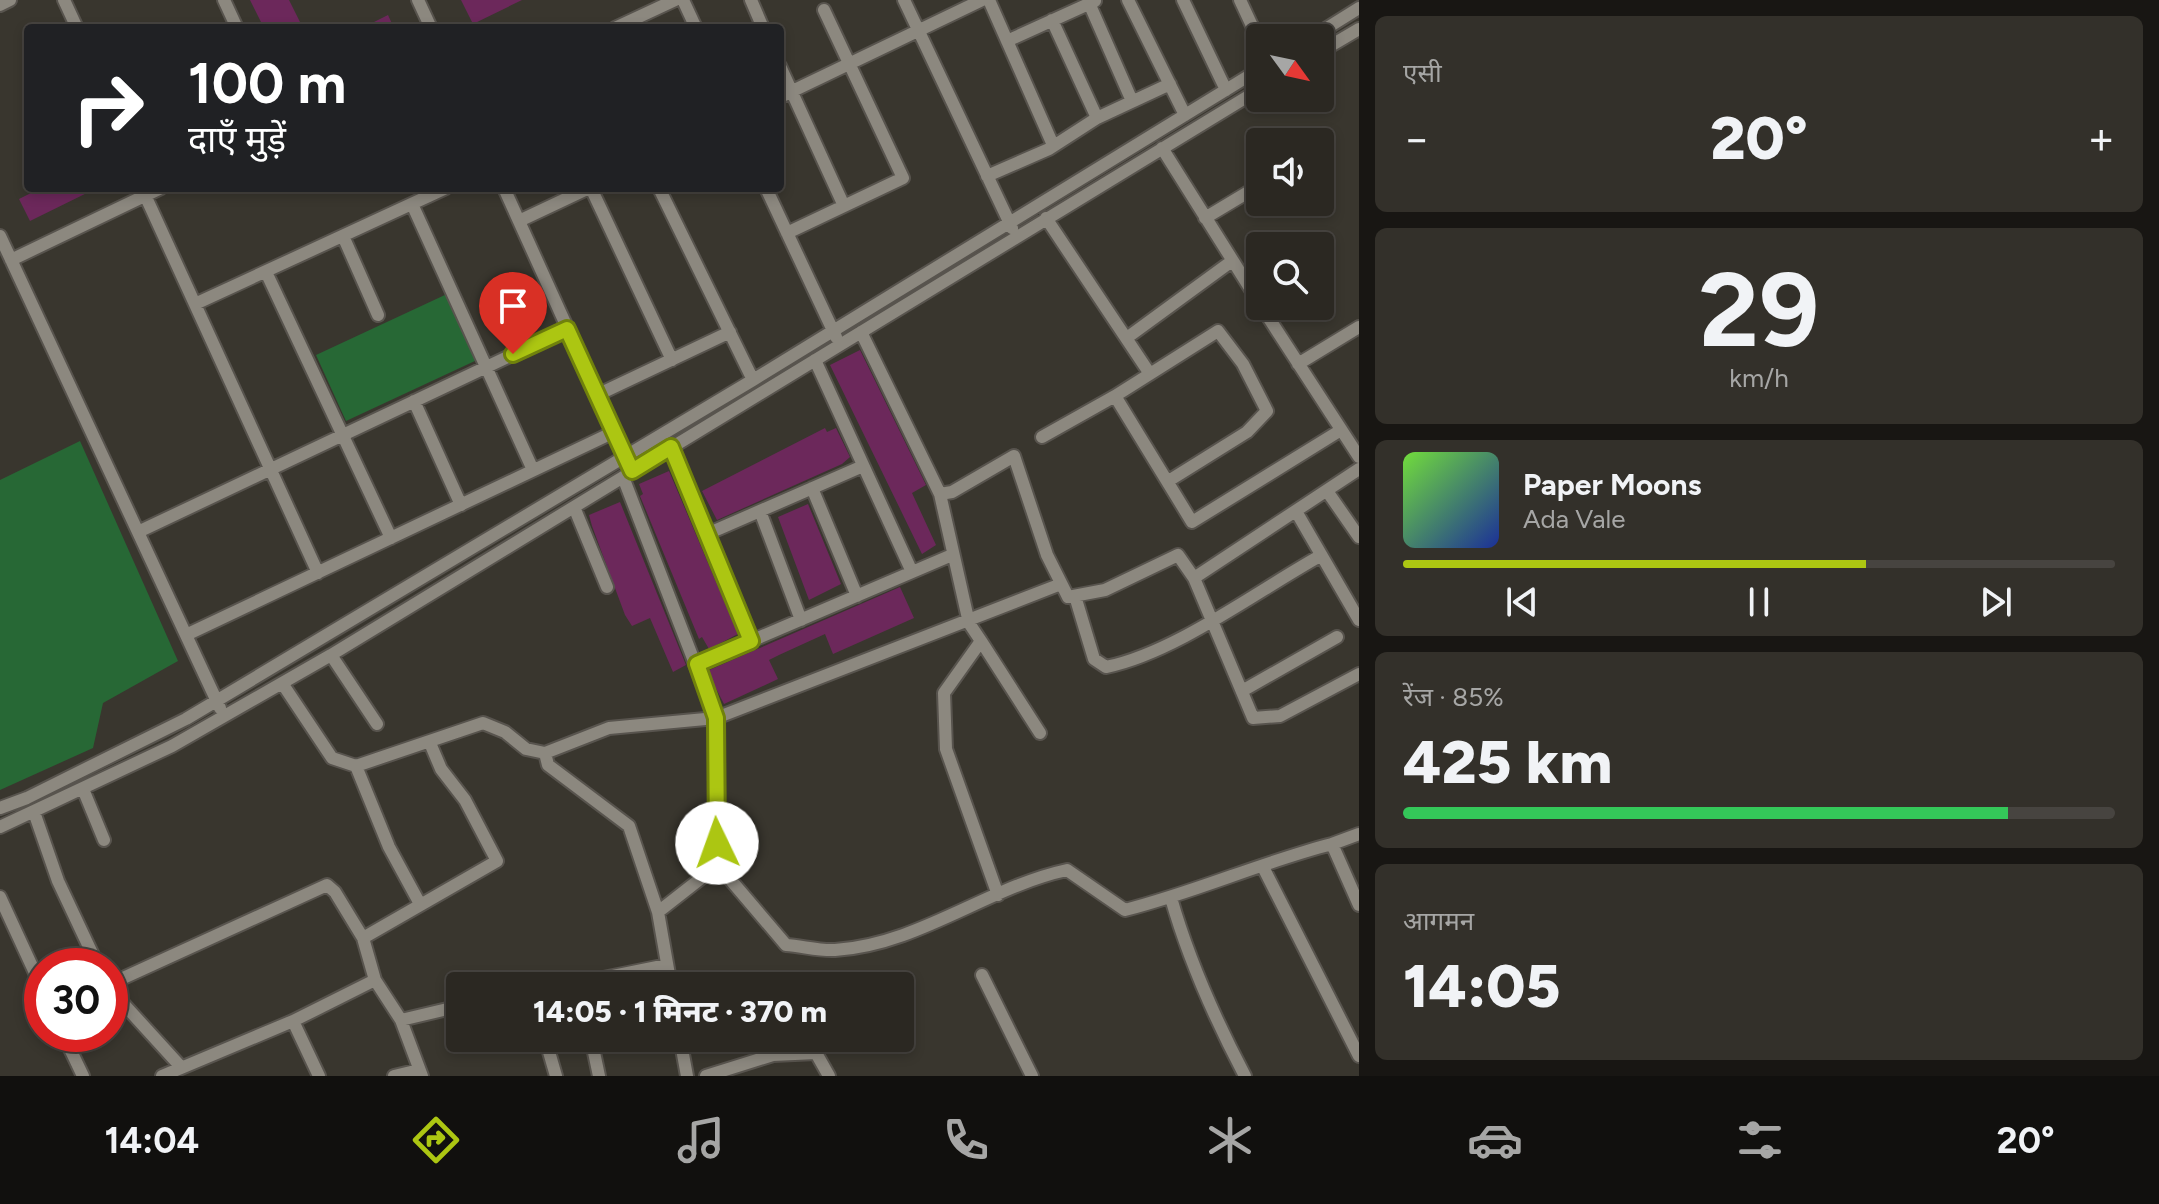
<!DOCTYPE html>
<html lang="hi">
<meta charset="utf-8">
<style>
:root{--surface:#2b2822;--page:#33302a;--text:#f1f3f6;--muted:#a6a6a5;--line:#474440;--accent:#acc612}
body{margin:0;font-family:Figtree,"Noto Sans Devanagari",sans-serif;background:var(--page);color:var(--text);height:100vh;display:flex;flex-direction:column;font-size:30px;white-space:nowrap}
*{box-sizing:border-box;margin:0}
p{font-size:26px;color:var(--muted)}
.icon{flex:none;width:44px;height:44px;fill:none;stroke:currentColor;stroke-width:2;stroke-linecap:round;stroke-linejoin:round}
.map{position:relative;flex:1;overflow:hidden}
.drawer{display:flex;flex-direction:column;gap:16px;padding:16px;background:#181613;width:800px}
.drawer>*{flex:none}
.banner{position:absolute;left:24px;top:24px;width:760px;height:168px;border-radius:8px;box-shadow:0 4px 12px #0003,0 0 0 2px var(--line);background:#202124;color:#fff;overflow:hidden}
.needle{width:52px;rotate:123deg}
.tools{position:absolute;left:1246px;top:24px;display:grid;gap:16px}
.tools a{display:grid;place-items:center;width:88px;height:88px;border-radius:8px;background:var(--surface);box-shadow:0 4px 12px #0003,0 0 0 2px var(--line);font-size:40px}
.speed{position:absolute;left:24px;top:948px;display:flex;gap:16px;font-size:40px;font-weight:700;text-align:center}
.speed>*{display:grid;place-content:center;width:104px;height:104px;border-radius:50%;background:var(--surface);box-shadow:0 4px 12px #0003,0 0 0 2px var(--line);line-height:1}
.speed .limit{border:12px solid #d22;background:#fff;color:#111}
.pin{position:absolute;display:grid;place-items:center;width:68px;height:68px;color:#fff;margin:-82px -34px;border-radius:50% 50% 50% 0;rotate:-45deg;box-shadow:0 0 8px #0007}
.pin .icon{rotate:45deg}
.me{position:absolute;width:88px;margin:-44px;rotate:357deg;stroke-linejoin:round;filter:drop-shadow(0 0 6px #0008)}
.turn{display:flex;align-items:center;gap:28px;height:168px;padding:0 32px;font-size:36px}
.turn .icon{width:104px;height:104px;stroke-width:2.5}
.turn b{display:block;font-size:56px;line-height:68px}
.big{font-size:60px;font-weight:800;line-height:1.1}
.drawer .card{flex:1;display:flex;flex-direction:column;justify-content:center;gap:12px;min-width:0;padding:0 28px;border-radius:12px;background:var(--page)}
.drawer .dial{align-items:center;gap:0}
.dial b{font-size:104px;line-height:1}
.song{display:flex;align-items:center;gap:24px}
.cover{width:96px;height:96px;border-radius:12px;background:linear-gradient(135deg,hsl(100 70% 55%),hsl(230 70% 35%))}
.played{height:8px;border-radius:4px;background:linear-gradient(90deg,var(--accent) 65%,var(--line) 65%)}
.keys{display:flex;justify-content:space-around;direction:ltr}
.heat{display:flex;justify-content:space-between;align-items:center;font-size:44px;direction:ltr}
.charge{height:12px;border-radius:6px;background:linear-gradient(90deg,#34c759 85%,var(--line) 0)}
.trip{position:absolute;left:446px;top:972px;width:468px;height:80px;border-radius:8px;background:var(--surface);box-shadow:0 4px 12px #0003,0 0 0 2px var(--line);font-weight:800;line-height:80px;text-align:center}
.tabs{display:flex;height:128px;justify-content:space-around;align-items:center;background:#11100e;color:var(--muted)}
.tabs .icon{width:56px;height:56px}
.tabs .on{color:var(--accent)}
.tabs b{font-size:36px;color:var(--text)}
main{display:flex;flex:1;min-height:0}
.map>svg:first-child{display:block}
</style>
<main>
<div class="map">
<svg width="1359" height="1076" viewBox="0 0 1359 1076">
<rect width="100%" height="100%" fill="#39362e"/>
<!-- green -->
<path fill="#276835" d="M447,294L477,360L346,421L316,355Z
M80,441L178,661L103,703L93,748L0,790V480Z"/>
<!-- building -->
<path fill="#6c285b" d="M250,0H289L303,28H264Z
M461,0H522L473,24Z
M388,15L394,28H362Z
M41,188H97L30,221L19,199Z
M860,350L926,485L912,493L936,545L922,554L830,365Z
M825,428L827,432L836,428L850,457L842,464L717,520L702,491Z
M669,471L738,634L709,649L702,637L699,639L640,496L643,494L639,484Z
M620,502L686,665L673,672L650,618L632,626L625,615L592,526L589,515Z
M808,504L841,584L809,600L778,517Z
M900,587L914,618L833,654L825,634L779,655L769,660L778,679L724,704L707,671Z"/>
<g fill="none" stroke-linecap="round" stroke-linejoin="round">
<defs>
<path id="minor" d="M64,0L77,28
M224,0L237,28
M418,0L431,28
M683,0L696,28
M751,0L763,28
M904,0L1012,228
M989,0L1053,145
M1128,0L1185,115
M1183,0L1226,90
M1240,0L1260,43
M1089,3L1132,101
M0,5L10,0
M1052,20L1097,118
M615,28L675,0
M1311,38L1359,8
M1007,41L1095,1
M1320,52L1359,29
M780,66L844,206
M780,97L982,0
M1162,148L1260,304
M987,176L1049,149L1097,118L1170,84
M504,188L628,462
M591,188L672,360
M659,188L753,380
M766,188L836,337
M145,195L318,573
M412,204L533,470
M1046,218L1150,374
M1205,218L1260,185
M519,221L589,188
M787,233L903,178L824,10
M0,236L220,708
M343,236L378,315
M11,260L161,188
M266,272L391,538
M195,304L446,188
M1261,306L1359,457
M861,332L940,494L952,492L1014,456L1047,555L1068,597L1105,590L1178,555L1194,578L1253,718L1280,716L1359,674
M1128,337L1232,261
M815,360L912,572
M1298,364L1359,327
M597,395L730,332
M1115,396L1192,522L1341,430
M414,401L461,505
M1042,437L1115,396L1218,331L1243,364L1267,411L1247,432L1170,480
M671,447L751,641
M623,477L716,718L718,865L786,945C802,946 819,951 835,950C918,945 988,887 1067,870L1125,910C1196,892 1262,862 1332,844
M812,488L857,596
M1327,491L1359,537
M940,494L969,623L981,641L944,693L946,749L998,895
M574,507L607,587
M760,511L801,620
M1297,513L1359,620
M138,532L567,329
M707,534L863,466
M1194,578L1359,469
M1075,596L1094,659L1106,667C1175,653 1257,591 1320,556
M186,635L614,432
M981,641L1040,733
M331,655L377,724
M697,664L952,555
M282,683L332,758L356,766L483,723L505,732L526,749L545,753L609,728L716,718L1061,584
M1242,691L1337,637
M545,753L548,765L629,826L658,912L671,986
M356,766L389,847L420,904
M83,789L104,840
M0,808L27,798L186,719L753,380L1260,69
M34,812L58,881L98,966
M0,827L172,746L331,655L1260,89
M1359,834L1332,844L1359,905
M1263,867L1359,1056
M0,897L42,988
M1171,898C1189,961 1215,1019 1245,1076
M658,912L718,865
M363,938L497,861L465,800L441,769L430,743
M982,975L1032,1076
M110,984L327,885L335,892L363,938L375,980L401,1020L422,1076
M564,986L667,965
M110,989L181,1067
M401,1020L460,1006
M293,1021L319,1076
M63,1034L83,1076
M545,1038L556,1076
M591,1038L599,1076
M680,1038L687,1076
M162,1076L293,1021L375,980
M394,1076L419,1070
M706,1076L773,1055L816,1053L829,1076"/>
</defs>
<!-- minor casing -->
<use href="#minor" stroke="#58544e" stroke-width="16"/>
<!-- minor -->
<use href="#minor" stroke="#8c887f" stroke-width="12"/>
</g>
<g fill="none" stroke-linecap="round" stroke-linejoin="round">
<defs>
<path id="route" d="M513,354L567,329L632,471L671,447L751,641L697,664L716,718L717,843"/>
</defs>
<!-- route casing -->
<use href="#route" stroke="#70810c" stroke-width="20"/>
<!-- route -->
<use href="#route" stroke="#acc612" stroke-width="14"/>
</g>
</svg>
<div class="tools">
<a><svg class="needle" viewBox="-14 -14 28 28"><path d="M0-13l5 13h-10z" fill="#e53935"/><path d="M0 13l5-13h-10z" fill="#a6a6a5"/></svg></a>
<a><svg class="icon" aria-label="sound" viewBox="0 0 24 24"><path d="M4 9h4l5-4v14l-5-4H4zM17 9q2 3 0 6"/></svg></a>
<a><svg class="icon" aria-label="search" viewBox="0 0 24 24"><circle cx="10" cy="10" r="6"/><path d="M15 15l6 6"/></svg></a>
</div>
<div class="speed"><div class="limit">30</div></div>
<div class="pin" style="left:513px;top:354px;background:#d93025"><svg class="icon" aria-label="arrive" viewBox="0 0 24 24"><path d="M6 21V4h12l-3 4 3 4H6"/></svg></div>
<svg class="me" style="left:717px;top:843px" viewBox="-20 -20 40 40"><circle r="19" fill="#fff"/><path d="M0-13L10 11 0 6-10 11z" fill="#acc612"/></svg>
<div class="trip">14:05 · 1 मिनट · 370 m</div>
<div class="banner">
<div class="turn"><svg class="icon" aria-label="right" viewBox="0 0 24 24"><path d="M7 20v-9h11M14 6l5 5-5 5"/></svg><div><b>100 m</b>दाएँ मुड़ें</div></div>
</div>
</div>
<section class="drawer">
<div class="card"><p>एसी</p>
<div class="heat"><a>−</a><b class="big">20°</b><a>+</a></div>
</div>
<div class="card dial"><b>29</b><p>km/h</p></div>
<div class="card">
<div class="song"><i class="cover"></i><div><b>Paper Moons</b><p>Ada Vale</p></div></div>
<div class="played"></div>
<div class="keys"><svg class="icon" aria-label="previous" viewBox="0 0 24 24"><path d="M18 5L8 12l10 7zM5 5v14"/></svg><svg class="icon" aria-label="pause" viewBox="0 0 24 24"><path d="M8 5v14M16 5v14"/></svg><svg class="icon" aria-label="next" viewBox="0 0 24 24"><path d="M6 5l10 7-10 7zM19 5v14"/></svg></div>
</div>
<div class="card"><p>रेंज · 85%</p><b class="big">425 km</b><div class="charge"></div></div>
<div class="card"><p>आगमन</p><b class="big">14:05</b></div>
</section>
</main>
<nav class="tabs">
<b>14:04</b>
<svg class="icon on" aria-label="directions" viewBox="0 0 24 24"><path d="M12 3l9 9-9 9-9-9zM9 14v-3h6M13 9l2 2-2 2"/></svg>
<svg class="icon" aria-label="music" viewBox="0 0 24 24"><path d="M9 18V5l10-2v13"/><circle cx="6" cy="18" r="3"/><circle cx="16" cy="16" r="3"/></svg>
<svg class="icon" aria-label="phone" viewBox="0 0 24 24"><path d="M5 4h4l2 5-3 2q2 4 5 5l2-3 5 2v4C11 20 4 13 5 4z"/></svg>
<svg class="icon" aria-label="climate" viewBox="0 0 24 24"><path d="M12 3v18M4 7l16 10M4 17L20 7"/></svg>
<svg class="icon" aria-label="car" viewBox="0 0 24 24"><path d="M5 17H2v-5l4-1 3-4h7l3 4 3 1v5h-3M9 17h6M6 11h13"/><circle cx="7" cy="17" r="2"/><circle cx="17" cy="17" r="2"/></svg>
<svg class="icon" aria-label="filters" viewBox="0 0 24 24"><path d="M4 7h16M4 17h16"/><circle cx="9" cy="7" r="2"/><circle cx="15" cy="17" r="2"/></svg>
<b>20°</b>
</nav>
